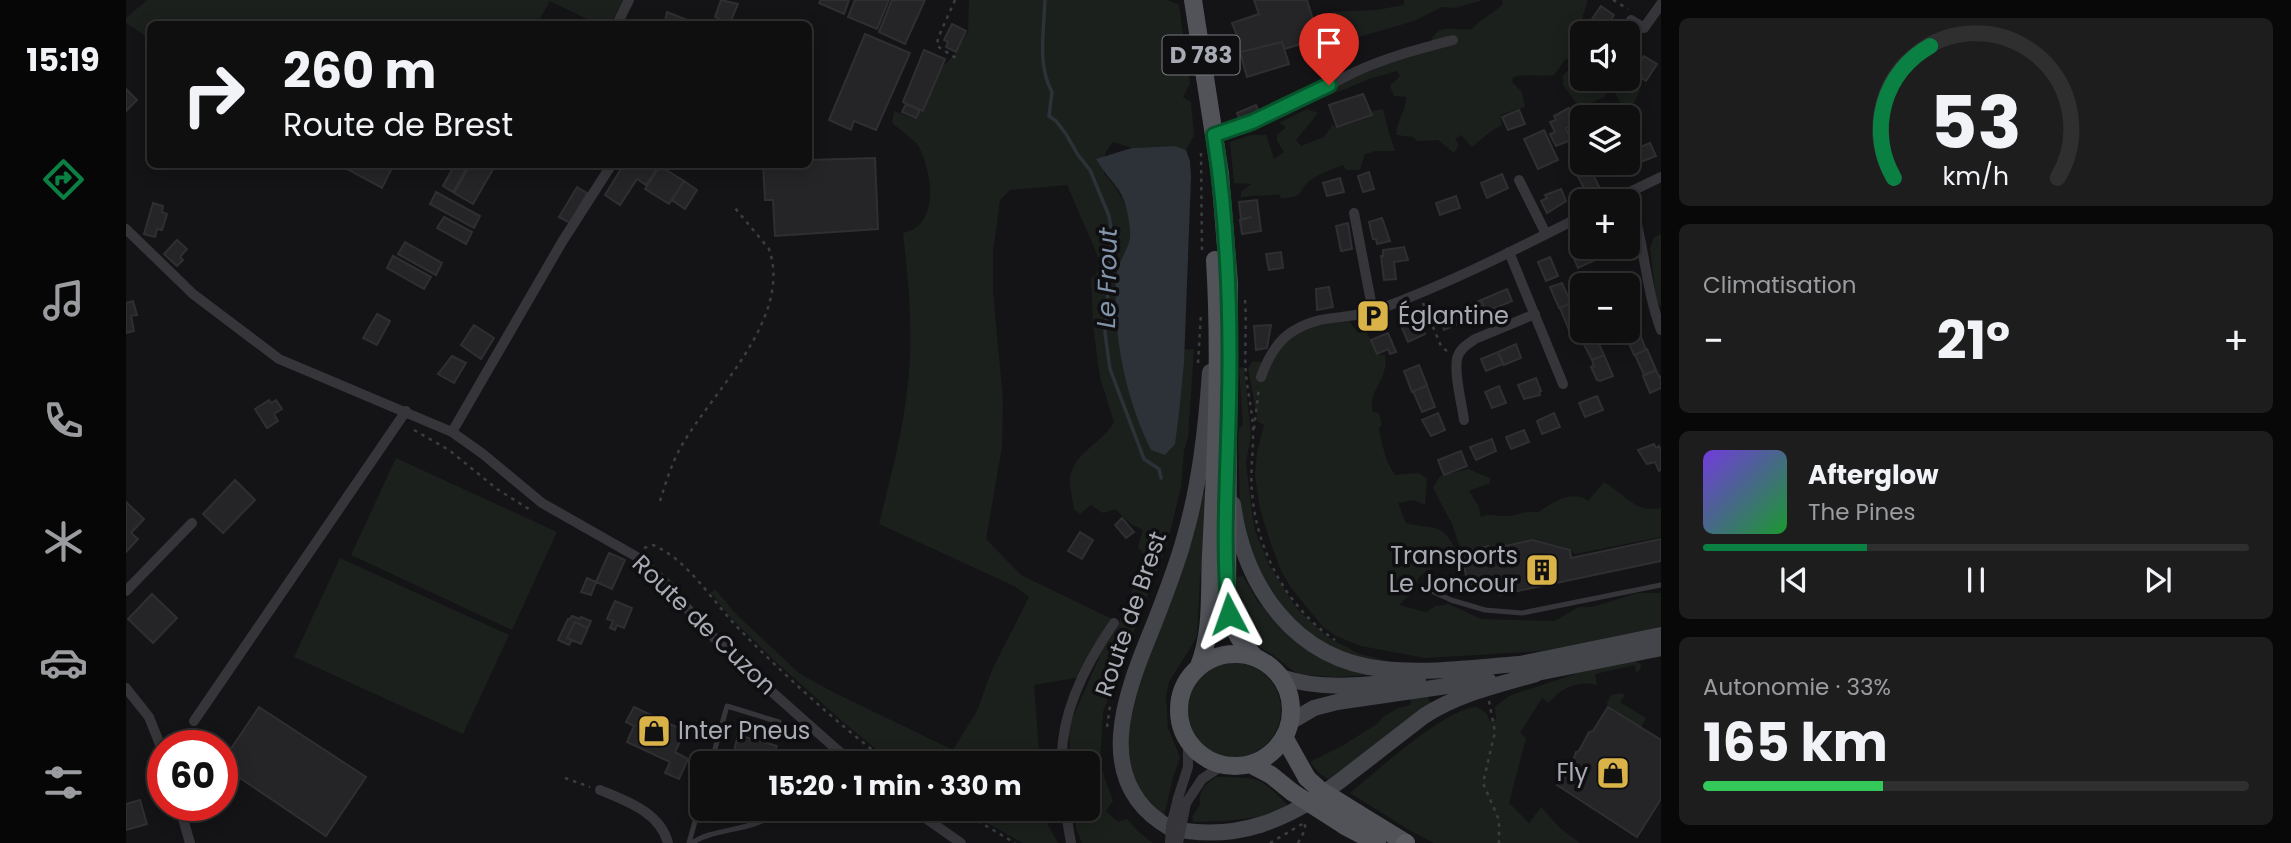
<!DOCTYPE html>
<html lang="fr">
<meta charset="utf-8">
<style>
:root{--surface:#0f0f10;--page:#1d1d1e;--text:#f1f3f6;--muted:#9b9c9f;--line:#2f2f30;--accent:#0b8043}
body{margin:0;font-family:Poppins,sans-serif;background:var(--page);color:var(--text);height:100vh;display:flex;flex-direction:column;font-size:26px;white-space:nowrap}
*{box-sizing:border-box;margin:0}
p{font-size:23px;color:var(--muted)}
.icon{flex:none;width:38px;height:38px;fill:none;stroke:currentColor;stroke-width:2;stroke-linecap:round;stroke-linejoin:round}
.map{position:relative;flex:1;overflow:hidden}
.panel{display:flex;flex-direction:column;gap:18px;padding:18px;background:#080809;width:630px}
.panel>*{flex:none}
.guide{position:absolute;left:21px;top:21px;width:665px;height:147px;border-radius:10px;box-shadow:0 4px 18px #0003,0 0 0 2px var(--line);background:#0f0f10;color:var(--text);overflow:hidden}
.fabs{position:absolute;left:1444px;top:21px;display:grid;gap:14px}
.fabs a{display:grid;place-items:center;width:70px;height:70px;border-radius:10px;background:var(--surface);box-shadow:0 4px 18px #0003,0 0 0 2px var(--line);font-size:35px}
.speed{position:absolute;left:21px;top:730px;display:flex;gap:14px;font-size:35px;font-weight:700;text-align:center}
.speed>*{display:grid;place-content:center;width:91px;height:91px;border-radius:50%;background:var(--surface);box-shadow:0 4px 18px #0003,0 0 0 2px var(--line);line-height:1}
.speed .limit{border:10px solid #d22;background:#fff;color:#111}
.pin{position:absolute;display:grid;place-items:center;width:60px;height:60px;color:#fff;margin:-72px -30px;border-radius:50% 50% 50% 0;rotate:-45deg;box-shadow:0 0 7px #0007}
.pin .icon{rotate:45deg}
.me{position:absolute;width:77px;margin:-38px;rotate:356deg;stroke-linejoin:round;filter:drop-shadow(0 0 5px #0008)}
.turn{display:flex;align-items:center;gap:24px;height:147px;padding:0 21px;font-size:32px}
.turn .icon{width:91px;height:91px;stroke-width:2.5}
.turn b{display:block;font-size:49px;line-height:60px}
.big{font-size:52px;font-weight:700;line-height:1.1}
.panel .card{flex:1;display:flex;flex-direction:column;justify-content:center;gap:10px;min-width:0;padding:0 24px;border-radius:10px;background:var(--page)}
.panel .dial{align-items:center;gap:0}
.dial svg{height:182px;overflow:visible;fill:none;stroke:var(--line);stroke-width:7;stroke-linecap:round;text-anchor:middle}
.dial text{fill:var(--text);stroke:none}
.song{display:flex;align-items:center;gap:21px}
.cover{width:84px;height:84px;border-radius:10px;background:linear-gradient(135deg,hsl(260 70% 55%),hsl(130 70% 35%))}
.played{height:7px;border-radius:4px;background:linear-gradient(90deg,var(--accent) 30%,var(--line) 30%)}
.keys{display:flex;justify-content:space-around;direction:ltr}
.heat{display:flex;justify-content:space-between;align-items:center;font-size:38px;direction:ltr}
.charge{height:10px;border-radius:5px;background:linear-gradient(90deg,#34c759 33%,var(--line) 0)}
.trip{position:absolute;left:564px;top:751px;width:410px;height:70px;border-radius:10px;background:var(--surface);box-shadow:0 4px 18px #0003,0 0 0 2px var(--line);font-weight:700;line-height:70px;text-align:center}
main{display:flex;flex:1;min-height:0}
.menu{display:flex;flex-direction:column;width:126px;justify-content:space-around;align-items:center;background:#060606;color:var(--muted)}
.menu .icon{width:49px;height:49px}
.menu .current{color:var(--accent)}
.menu b{font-size:32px;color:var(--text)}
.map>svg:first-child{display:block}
</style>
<main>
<nav class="menu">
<b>15:19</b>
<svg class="icon current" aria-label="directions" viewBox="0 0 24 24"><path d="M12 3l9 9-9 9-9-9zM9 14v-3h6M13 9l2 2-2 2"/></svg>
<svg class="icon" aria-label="music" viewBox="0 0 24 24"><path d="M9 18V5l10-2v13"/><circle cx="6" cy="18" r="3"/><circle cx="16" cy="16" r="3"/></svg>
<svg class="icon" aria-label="phone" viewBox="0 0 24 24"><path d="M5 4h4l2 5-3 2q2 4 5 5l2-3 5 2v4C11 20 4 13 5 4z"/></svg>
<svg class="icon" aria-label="climate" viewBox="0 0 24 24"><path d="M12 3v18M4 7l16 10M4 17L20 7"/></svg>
<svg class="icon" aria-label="car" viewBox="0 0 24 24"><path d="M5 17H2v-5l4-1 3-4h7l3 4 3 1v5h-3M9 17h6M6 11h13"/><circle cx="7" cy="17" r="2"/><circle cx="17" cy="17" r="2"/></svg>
<svg class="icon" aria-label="filters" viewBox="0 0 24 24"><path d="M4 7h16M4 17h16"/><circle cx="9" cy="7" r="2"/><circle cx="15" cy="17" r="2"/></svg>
</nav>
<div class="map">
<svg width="1535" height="843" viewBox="0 0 1535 843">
<rect width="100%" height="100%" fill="#141416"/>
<!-- green -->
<path fill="#1b201c" d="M21,0H498L484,24H471L424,1L411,24H24V39L0,23V18Z
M843,0H1042L1053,5L1064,84L1057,97L1065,102L1068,136L1060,150L1049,146L1006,148L987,142L979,153L978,174C993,188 1007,215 1004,236C1003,249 996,262 990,273L1056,350L1068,349L1062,437L1058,451L1055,487L1041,545L977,712L974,764L987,801L980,811L992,822L1001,819L1014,833L1027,843H956L950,828L948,809L961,808V763H944L943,730L949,712L977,649L991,628L1019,557L1012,547L1017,530L1005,524L989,509L977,513L965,505L954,514L948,510C947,501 943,484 944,477C949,451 976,444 988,422L974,378L967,325L965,279L971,273L974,261L941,185L884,190L874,200L867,252V291L877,400L876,447L860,539L895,575L986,619L955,677L908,685L914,763H767L717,722L649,661L604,617L585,593L589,589L609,613L674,674L707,692L827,750L851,711L866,670L903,597L888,586L753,524C764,480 776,435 781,391C788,338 783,285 777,233C814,226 806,174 794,149C789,139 774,130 766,123L768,111L789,119L794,112L798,111L817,66L829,54L842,32Z
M1278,0H1357L1329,8L1316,7L1288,21L1201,46L1195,41L1188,22L1201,20L1206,12L1250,10L1278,5Z
M1376,0H1461C1460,18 1450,14 1464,33H1456V79H1502V74L1506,86L1514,90L1506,107H1496L1487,88H1483L1478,97L1454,108L1437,85V75L1449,65L1445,58L1439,60L1428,75C1413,77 1401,73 1387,77L1386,82L1396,92L1399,107L1374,115L1376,125L1364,132L1346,147L1335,135L1329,139L1333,145L1328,153L1312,140L1291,141L1287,137L1270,135C1271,119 1281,110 1280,97L1268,96L1264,86L1274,76L1271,71L1246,78L1182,104L1181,97L1302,47C1313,20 1322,32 1346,29C1355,18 1367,14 1377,4Z
M1181,109L1192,113L1170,140L1175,146L1198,137L1207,124L1209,127L1217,126L1246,116V111L1257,109C1260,122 1264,137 1269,151H1250L1239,154L1234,170H1220L1217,165C1207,169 1196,173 1186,179C1171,189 1181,198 1155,198L1153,194C1140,197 1127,194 1115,198V192L1125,184L1108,183L1104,142L1125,135H1140L1148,159L1158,152L1151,141V135L1160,127L1153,123Z
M1535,234V307L1530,301L1524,248L1528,237Z
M1221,318L1232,333L1241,332L1251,355H1259C1264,379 1240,392 1247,412L1253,413L1256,425L1253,428C1256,444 1259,461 1269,475L1293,473L1301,479L1299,505L1288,500L1272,503L1280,523C1306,530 1318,521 1330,552L1316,555L1306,568L1293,577L1286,593L1273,605L1300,612L1309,606L1323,604L1355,619L1428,621L1453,607H1466L1512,593H1535V627L1417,651L1299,658L1235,646L1210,636L1197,627L1166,589L1155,571L1144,541L1134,509L1129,475L1131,452L1138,425L1132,422L1122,368L1127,361L1136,362L1169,332Z
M1118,367L1125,434L1120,463L1126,513L1129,531L1143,565L1171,609L1203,638L1234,654L1286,667L1217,655L1170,626L1130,575L1114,511L1112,436L1113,429L1117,425L1113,368Z
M270,458L431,532L386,630L225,555Z
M1342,469L1364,478V483L1343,491L1352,505L1355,517C1364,513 1368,516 1378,516C1388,517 1397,510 1412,512C1427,503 1445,489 1462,501L1478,482C1499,494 1510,514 1535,508V537L1449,554L1444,549L1408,539L1364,548L1363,545L1335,550L1326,524L1307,488L1314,476Z
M1074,492L1085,493L1074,578L1071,637L1043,682L1040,696L1042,728L1054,757L1047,778L1038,816L1013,790L1001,759L1002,718Z
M214,558L383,635L337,734L168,657Z
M1117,576L1132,602L1145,617L1242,670L1245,675L1209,677L1171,674L1147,655L1124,641L1117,632L1112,614L1110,577Z
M1506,660L1515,664L1514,670L1510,673L1509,665L1469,674L1471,685C1453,680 1434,688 1423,703L1416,698L1394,733L1400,738L1383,803L1403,823L1415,807L1434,828L1454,843H1308L1283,830L1224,793C1252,770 1318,709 1351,707L1360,713L1364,721L1370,719L1369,707L1383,696L1452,673Z
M1061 710a47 47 0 1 1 94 0a47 47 0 1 1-94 0Z
M1495,693L1499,695L1494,702L1520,718L1515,728L1482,707L1481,703L1485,695Z
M1301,695L1306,706L1205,781L1194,774L1184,762L1216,746L1251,724L1257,717L1272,708L1284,705L1285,699Z
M1090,777C1135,778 1131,775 1163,806L1143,816L1098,821L1068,822L1066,817L1074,804C1072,791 1080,784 1090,777Z
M836,809H917V816L932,843H897Z"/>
<!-- water -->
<path fill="#2c3238" d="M1049,146L1060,150L1064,161L1065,177L1058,363L1053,413L1049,444L1039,455L1025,450C999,397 987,336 990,277C991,261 1006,247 1004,231C1003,216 999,196 989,185C982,176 976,169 970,159L1006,148Z"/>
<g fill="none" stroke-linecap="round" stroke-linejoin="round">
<!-- stream -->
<path stroke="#2c3238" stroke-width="3.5" d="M919,0C918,31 911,65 926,92L923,116L930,121L940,134L952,155L964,170L983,216L986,233L979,333L984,369L1018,459L1033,469L1035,478"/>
</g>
<!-- building -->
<path fill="#252427" stroke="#2f2f31" stroke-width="2" d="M595,0L612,4L604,23L589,17Z
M695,0H723L718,14L693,3Z
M729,0H763L751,29L722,17Z
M766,0H799L779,44L753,32Z
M1128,0H1181L1193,39L1158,49L1156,42L1114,52L1111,41L1113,40L1106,23L1133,14Z
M1475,6L1488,15L1476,33L1462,25Z
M541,12L571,24H550L539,20Z
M826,24L840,31L830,52L820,47L822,42L818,40Z
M739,34L784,53L750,130L728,121L725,130L703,120Z
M1156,42L1163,64L1121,77L1114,52Z
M798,50L819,59L797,111L777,102Z
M1518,56L1531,64L1520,81L1507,73Z
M0,89L11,100L0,111Z
M1237,94L1246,115L1211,127L1203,105Z
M780,104L794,110L790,118L776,112Z
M1130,105L1133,112L1128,114L1130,120L1117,126L1111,113Z
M1443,108L1449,123L1440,128L1445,140L1430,146L1424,134L1429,132L1424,122L1430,120L1428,116Z
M1393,110L1399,124L1382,130L1376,117Z
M1509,111L1515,123L1510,126L1512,129L1507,131V137L1502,139V122L1506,120L1503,114Z
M1418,130L1432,160L1412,169L1398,139Z
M1524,143L1530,156L1504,166L1502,152Z
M749,158L752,229L649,236L647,200H639L637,164H682V160Z
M212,164H268L256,188Z
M329,164H343L327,192L317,186Z
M345,164H370L347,204L328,193Z
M498,164H522L530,170L520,185L511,179L494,205L479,195Z
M534,166L558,181L543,204L519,189Z
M1465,171L1477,194L1470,197L1467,192L1461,195L1464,201H1456V205L1449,192L1458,188L1452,177Z
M1243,172L1248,189L1237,192L1232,176Z
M1376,174L1382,188L1361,198L1355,183Z
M1214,178L1218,192L1201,196L1197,183Z
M558,181L571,190L559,209L546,200Z
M451,187L461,193L444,223L433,217Z
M1435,189L1440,201L1421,213L1415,201L1421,198L1419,195Z
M310,192L354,216L348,228L304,204Z
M1330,196L1334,208L1314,215L1310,203Z
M1131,200L1135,231L1116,234L1114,220L1126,217L1115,219L1113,202Z
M27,203L37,206L36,212L41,214L36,230L31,229L29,237L18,234Z
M318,217L346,232L340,244L311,228Z
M1256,218L1264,241L1251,244L1250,239H1247L1243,222Z
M1222,223L1226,249L1215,251L1210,226Z
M51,240L61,249L54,257L57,260L51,266L38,254Z
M279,242L316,263L310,275L272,254Z
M1278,247L1282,260L1268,262L1270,279L1258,280L1255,256H1257V250Z
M1458,247H1463L1469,260L1452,268L1445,252Z
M1155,252L1157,268L1143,270L1140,254Z
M267,256L305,277L298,289L261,268Z
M1424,257L1432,276L1420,281L1412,262Z
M1485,275L1489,285H1471L1469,281Z
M1436,283L1445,303L1433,308L1424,287Z
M1203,287L1207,307L1191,310L1190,289Z
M1381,289L1386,301L1360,312L1355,300Z
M1355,300L1360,312L1339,321L1334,309Z
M7,301L11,315L5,316L8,331L0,333V303Z
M1445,303L1447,308H1449L1456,324L1443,330L1434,308Z
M1334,309L1339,321L1318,330L1312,313L1318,311L1320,315Z
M251,314L264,321L251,345L237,338Z
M1294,321L1299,334L1282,342L1276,328Z
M348,325L368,338L355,359L335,345Z
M1145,325L1141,348L1130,350L1128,326Z
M1512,329L1520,350L1508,355L1499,334Z
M1262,333L1270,352L1264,354L1262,349L1251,354L1245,340Z
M1468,333L1478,355L1466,360L1455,339Z
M1390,344L1395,358L1378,365L1372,352Z
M1521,349L1530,370L1518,375L1509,355Z
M1372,352L1377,364L1360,371L1355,359Z
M1478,355L1487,376L1474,381L1471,380L1465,367L1468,366L1466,360Z
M326,356L340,363L328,383L312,374Z
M1293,365L1301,385L1286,392L1278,371Z
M1530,370L1533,377L1535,376V388L1524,393L1517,376Z
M1410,378L1415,391L1413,392L1414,395L1398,399L1392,385Z
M1301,386L1309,407L1296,412L1287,391Z
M1373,386L1380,403L1366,408L1359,392Z
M1471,396L1477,410L1459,417L1453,403Z
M143,400L145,403L150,400L156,409L148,414L152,421L141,428L129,409Z
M1312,413L1319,430L1305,436L1296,420Z
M1428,413L1434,427L1416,434L1411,421Z
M1398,430L1403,442L1385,449L1380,437Z
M1366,439L1370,451L1350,460L1344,447Z
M1528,444L1530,448L1533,446L1535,450V470L1533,471L1529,462L1521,464L1512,450Z
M1335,451L1341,466L1318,475L1312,460Z
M109,480L129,500L97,533L77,514Z
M0,502L18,519L5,533L12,539L0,552Z
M996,518L1008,532L1000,538L989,525Z
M954,532L967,540L956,559L942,551Z
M1535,539V561L1373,595L1370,579L1342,585L1335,552L1363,546L1364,549L1407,540L1444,550L1445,558Z
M483,553L499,560L486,589L470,582Z
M461,578L470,582L465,595L455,592Z
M26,594L51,618L27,643L2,619Z
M489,601L506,608L498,628L491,625L489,630L484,628L487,621L481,619Z
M446,616L454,619L455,617L465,621L462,628L449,622L441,638L446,640L443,645L432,640L442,619H444Z
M449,622L462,628L455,644L441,638Z
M133,707L240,777L200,836L96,766V762Z
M508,707L559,731L549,752L562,759L553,779L539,773L544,762L501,742L508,726L500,722Z
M1482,707L1535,740V799L1511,837L1431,785L1447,761L1450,752L1453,751L1463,732L1467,731Z
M612,735L651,746L645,763H605Z
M14,800L21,824L0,830V804Z"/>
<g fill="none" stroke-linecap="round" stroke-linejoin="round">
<!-- path -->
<path stroke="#3c3d41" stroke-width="2.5" stroke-dasharray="3.5 5" stroke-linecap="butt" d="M829,0L812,38L811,46L830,58
M1487,0L1502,9
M1075,153L1076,251
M1119,300C1121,325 1118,350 1120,375C1122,396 1128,417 1127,438C1127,456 1124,474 1126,492C1130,549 1161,608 1209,640
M1297,303L1315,346L1322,352
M1072,363L1075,314
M1128,429L1133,387
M288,430L323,450L371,489L406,511
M534,501C540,482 546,462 556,445C587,391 667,318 643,249L609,208
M518,548L527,545C564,561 587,603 615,631C661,678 711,723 763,763
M1363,701L1369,732L1357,783L1373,820V843
M981,727L984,706
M53,746L63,729
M439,778L464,787
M830,808L889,843
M1144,843L1178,823
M1172,843L1179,830V822"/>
<!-- service -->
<path stroke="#36363a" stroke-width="5" d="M1297,587L1325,600L1359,610L1396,613L1535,585
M585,763L601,706L653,722
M669,763L673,753
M563,843L576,796
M566,843C590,826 632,833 654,808"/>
<!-- minor -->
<path stroke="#36363a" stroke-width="10" d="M1505,20L1518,28L1535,4
M491,24L503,0
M1084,136C1126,131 1189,91 1229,72C1261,57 1293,49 1327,40
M1393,180L1420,234
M1501,193C1519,238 1518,285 1535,330
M1485,201L1535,177
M1228,213L1247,312
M0,229L67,294L153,359L326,432L357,454L416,503L511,557L543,586L575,625L619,668L726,763
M1383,252L1437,384
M1135,377C1141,360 1152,339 1169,330C1198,313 1224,320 1251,310C1322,284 1389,250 1456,216
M1338,420C1336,404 1328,375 1331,359C1333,349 1342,344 1349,339L1409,314
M326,432L436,242L486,164
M0,591L66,523
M0,688L23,717L37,752
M68,721L280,411
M936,763C934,714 961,662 988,623
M474,790C500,801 534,812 542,843
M1052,798L1062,767V741
M1060,803L1076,779L1097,765
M53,805L64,843
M785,808L835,843
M939,808L945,843"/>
<!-- secondary -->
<path stroke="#44454a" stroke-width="16" d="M1084,372C1080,428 1074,484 1058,539C1050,568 1039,596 1028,624C1001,690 962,781 1044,828C1110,843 1163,820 1214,781C1242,759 1270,738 1298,716C1332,694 1371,685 1410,674
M1107,504C1118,587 1169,660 1257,669C1304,674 1354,667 1402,663
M1394,664L1535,635
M1401,675L1535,648
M1155,677C1199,692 1247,684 1292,679
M1164,722L1188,708L1211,702L1362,680"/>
<!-- primary -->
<path stroke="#525359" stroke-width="18" d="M1067,0L1094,174L1103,283L1101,597C1104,623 1110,639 1129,657
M1053 710a56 56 0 1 1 112 0a56 56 0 1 1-112 0Z
M1073,666C1087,631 1083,592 1085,555C1090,457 1095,358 1089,260
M1158,737L1181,778
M1124,764L1145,775L1166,792
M1231,813L1280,843
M1219,826L1251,843"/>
<!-- trunk -->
<path stroke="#5a5c62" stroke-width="18" d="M1279,843H1280"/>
<!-- minor-bridge -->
<path stroke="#36363a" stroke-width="10" d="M1044,843L1045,826L1052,798
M1052,843L1060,803"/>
<!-- primary-bridge -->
<path stroke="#525359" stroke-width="18" d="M1181,778L1194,790L1231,813
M1166,792L1219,826"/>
</g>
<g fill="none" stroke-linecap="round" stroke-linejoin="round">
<defs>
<path id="route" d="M1103,614C1096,544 1102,472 1103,401C1105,312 1102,224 1088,135L1126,122L1203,85"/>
</defs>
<!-- route casing -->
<use href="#route" stroke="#07532c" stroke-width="18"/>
<!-- route -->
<use href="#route" stroke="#0b8043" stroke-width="12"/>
</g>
<!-- icons -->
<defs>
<symbol id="parking-square" viewBox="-11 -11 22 22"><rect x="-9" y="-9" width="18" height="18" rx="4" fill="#dab348" stroke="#0f0f11"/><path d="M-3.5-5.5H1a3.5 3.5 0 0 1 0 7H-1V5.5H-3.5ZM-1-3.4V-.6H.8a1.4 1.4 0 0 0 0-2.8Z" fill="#111"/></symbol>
<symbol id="building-square" viewBox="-11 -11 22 22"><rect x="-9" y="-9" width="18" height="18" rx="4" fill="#dab348" stroke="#0f0f11"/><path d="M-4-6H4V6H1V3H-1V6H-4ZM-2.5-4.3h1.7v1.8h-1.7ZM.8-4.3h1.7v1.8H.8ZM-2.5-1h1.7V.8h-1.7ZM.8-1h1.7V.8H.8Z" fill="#111"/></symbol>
<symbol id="shop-square" viewBox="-11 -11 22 22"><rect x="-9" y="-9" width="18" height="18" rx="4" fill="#dab348" stroke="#0f0f11"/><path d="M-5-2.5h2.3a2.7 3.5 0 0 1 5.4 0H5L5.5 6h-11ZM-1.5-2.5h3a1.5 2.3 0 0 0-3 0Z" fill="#111"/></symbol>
</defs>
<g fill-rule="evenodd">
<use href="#parking-square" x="1228" y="297" width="38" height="38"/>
<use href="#building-square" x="1397" y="551" width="38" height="38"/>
<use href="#shop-square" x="509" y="712" width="38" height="38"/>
<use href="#shop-square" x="1468" y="754" width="38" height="38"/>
</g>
<g text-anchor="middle" stroke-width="7" stroke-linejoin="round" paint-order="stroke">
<!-- shield labels -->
<rect fill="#0f0f11" stroke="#7a7c83" stroke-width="2" x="1036.5" y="35.5" width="77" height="39" rx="5"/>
<g font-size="23" font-weight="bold" fill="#a8abb4">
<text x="1075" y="63">D 783</text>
</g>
<!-- poi labels -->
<g font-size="24" fill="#a8abb4" stroke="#0f0f11" text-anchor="start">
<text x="1272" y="324">Églantine</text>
<text x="1392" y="564" text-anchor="end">Transports<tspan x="1392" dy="28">Le Joncour</tspan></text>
<text x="552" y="739">Inter Pneus</text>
<text x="1462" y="781" text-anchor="end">Fly</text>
</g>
<!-- street labels -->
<g font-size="24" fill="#a8abb4" stroke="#0f0f11">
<text transform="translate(1005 614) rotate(-71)" y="8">Route de Brest</text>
<text transform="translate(578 625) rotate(44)" y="8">Route de Cuzon</text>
</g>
<!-- water labels -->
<g font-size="26" font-style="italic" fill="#8395ab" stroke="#0f0f11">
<text transform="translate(981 278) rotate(-89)" y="9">Le Frout</text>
</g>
</g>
</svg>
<div class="fabs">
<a><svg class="icon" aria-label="sound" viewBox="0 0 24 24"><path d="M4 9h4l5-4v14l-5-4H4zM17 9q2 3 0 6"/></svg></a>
<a><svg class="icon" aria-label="layers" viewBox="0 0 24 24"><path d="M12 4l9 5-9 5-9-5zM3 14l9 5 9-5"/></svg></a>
<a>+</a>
<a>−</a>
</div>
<div class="speed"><div class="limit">60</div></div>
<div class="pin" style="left:1203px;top:85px;background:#d93025"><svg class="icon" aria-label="arrive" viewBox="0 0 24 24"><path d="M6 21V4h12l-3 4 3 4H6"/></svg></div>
<svg class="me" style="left:1103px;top:614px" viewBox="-20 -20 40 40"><path d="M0-17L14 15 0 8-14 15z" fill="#0b8043" stroke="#fff" stroke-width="4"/></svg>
<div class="trip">15:20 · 1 min · 330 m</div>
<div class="guide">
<div class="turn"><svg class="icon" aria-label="right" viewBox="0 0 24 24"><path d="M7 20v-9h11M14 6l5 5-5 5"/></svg><div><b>260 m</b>Route de Brest</div></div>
</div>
</div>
<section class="panel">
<div class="card dial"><svg viewBox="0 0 100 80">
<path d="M14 69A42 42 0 1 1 86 69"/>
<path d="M14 69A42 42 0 0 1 30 11" stroke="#0b8043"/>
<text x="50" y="56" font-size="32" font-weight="700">53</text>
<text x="50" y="72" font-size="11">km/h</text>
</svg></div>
<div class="card"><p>Climatisation</p>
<div class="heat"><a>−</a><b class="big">21°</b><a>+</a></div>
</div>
<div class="card">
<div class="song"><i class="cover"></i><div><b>Afterglow</b><p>The Pines</p></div></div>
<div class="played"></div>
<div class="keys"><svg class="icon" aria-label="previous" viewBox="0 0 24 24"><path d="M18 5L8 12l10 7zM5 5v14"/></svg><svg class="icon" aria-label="pause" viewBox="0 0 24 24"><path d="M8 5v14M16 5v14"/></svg><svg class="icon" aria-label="next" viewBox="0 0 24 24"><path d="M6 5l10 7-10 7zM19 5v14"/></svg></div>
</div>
<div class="card"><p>Autonomie · 33%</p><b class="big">165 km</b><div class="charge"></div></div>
</section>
</main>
